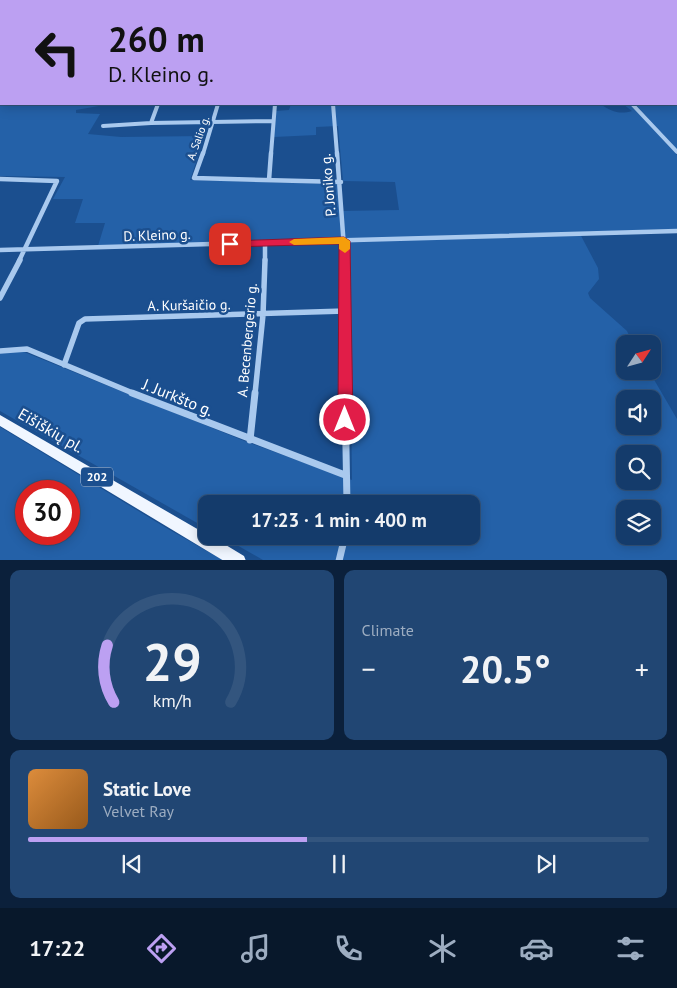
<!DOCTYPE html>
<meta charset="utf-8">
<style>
:root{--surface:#143b6b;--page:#214673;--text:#f1f3f6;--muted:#9dadc1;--line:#33557e;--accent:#bca0f2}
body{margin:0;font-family:"PT Sans",sans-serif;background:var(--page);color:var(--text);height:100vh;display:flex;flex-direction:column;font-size:19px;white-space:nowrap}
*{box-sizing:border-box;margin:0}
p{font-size:16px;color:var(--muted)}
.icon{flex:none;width:28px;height:28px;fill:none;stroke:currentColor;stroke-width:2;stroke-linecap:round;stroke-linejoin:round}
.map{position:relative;height:560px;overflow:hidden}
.side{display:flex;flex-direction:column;gap:10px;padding:10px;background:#0b203b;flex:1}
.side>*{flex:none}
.banner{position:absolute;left:0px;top:0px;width:678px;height:105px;box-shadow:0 2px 12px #0003,0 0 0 1px var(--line);background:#bca0f2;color:#111;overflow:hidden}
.needle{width:32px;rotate:54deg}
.buttons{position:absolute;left:616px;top:335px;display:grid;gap:10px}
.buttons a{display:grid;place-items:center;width:45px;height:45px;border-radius:10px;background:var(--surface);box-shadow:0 2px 12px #0003,0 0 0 1px var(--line);font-size:25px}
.speed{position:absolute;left:15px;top:480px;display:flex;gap:10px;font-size:25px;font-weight:700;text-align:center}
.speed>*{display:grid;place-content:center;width:65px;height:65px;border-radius:50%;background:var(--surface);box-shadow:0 2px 12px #0003,0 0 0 1px var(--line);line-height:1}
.speed .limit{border:8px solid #d22;background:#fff;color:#111}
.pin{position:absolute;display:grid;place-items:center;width:42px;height:42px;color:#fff;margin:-21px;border-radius:10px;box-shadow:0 2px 8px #0006}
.me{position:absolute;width:55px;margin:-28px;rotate:0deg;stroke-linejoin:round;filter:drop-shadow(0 0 4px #0008)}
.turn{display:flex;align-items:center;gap:18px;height:105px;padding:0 25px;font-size:22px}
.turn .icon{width:65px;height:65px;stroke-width:2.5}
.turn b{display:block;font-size:35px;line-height:42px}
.big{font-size:38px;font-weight:600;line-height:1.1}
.side .widget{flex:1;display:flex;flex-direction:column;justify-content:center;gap:8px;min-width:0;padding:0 18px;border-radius:10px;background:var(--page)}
.side .dial{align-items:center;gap:0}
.dial svg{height:130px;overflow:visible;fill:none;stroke:var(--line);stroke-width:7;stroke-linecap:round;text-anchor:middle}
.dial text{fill:var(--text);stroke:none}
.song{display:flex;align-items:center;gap:15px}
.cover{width:60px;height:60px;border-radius:8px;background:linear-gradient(135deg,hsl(30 70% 55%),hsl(30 70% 35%))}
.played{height:5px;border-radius:2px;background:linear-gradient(90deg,var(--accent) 45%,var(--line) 45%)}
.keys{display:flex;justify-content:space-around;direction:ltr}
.heat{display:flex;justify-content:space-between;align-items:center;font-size:28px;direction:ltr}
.side .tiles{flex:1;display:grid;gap:10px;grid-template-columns:1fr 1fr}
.widget:last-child{grid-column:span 2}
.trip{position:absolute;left:198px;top:495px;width:282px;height:50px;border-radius:10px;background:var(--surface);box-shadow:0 2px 12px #0003,0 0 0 1px var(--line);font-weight:600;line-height:50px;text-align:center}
.dock{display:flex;height:80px;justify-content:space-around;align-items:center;background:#08182b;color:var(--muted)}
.dock .icon{width:35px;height:35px}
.dock .current{color:var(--accent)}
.dock b{font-size:22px;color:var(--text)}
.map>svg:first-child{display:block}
</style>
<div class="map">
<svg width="677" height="561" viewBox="0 0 677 561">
<rect width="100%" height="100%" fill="#1b4f8f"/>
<!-- green -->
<path fill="#2461a8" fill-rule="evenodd" d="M56,0H297L299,1H52Z
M0,15L1,104H110L76,110V113L100,114L88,134L121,137L205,136L190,180L339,184L342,211L399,210L395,182L343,181L338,126L316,127V135L274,137L276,111L289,110L291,104H600C611,111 619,115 632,111L623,104H630L677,155V229L579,232L598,268L599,279L588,293L590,298L627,331L633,344H625V371H649L677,419V560H263L221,536H471V504H206V528L0,411V352H24L247,442L352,480L349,238L98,246L105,223H75L83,199H53L65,177L0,176ZM625,399H652V426H625ZM625,454H652V481H625ZM625,509H652V536H625Z
M676,70L677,71V150L635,104H676Z
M0,427L168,529L223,560H0ZM26,491H69V534H26Z"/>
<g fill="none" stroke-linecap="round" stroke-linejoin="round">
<!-- minor-far4 -->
<path stroke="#a9c9ee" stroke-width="2.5" d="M377,0L381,1
M551,0L555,1
M31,1L36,0
M451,1L458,0"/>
<!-- minor-far3 -->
<path stroke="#a9c9ee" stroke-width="4" d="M333,104L337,154
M632,104L677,152
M151,123L158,104
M103,126L151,123L273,121
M203,154L218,104
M271,154L275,104"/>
<!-- minor-far2 -->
<path stroke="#a9c9ee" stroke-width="4.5" d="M203,153L194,178L341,182
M337,153L345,261
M0,179L57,181L19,261
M269,180L271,153
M0,250L677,231
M265,261V243"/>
<!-- minor-far1 -->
<path stroke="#a9c9ee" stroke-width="5.5" d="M345,260V394
M0,298L20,260
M0,351L27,349L135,394
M64,365L79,323L85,319L345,311
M255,394L263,315L265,260"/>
<!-- minor -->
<path stroke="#a9c9ee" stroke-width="7" d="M132,393L345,475
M345,393L347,504
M250,440L255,393
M339,561L345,536"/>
<!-- primary -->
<path fill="#f0f6ff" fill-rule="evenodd" d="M0,415L206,534V536H211L244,556L246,561H224L0,426Z"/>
</g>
<!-- route -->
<path fill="#e11d48" stroke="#92132f" d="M344,237L350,241L353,420L350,425L345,426L340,425L338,420L339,244L230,247L225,244L230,241Z"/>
<!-- slow -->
<path fill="#f59e0b" d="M344,237L350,241V249L345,253L339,249V244L294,245L289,242L294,239Z"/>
<g text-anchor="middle" stroke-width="5" stroke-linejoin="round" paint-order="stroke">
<!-- far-street labels -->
<g font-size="11" fill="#fff" stroke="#1b4f8f">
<text transform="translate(198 138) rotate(-70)" y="4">A. Salio g.</text>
</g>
<!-- shield labels -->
<rect fill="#1b4f8f" stroke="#bbcadd" stroke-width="1" x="81" y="467.5" width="32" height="19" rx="4"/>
<g font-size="12" font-weight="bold" fill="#fff">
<text x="97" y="481">202</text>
</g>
<!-- street labels -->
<g font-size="14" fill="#fff" stroke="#1b4f8f">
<text transform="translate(328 185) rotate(-95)" y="5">P. Joniko g.</text>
<text transform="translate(157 235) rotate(-2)" y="5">D. Kleino g.</text>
<text transform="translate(189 305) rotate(-1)" y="5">A. Kuršaičio g.</text>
<text transform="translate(247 340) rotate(-85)" y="5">A. Becenbergerio g.</text>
</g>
<!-- near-street labels -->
<g font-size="16" fill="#fff" stroke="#1b4f8f">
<text transform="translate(178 397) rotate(22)" y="6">J. Jurkšto g.</text>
<text transform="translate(51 430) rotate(30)" y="6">Eišiškių pl.</text>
</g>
</g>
</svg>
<div class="buttons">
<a><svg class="needle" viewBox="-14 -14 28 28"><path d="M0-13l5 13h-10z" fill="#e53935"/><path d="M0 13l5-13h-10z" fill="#9dadc1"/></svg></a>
<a><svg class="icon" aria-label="sound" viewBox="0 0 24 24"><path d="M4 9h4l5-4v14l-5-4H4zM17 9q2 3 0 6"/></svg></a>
<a><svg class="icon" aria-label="search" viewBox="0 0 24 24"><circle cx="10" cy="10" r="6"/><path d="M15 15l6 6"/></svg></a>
<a><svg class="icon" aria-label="layers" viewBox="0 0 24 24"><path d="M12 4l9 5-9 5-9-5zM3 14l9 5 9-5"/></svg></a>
</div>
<div class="speed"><div class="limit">30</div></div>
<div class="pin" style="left:230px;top:244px;background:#d93025"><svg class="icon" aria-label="arrive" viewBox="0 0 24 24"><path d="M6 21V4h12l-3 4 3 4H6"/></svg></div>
<svg class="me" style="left:345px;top:420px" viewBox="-20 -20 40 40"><circle r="17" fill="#e11d48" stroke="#fff" stroke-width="3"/><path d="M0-11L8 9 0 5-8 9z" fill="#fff"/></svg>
<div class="trip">17:23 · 1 min · 400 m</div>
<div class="banner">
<div class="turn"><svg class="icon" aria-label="left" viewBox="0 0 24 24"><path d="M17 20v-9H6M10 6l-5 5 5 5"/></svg><div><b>260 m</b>D. Kleino g.</div></div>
</div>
</div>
<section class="side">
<div class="tiles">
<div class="widget dial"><svg viewBox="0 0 100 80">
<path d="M14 69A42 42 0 1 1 86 69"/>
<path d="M14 69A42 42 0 0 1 10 34" stroke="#bca0f2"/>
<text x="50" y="56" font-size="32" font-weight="700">29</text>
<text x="50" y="72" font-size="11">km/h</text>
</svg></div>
<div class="widget"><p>Climate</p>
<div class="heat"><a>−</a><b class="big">20.5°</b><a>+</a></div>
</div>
<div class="widget">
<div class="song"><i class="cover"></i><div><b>Static Love</b><p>Velvet Ray</p></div></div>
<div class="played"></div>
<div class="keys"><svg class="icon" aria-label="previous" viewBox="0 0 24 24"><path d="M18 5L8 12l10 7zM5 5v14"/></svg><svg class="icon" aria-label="pause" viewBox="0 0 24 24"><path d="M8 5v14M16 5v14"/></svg><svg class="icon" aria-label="next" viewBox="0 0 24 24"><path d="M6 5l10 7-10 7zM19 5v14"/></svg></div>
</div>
</div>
</section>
<nav class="dock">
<b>17:22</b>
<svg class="icon current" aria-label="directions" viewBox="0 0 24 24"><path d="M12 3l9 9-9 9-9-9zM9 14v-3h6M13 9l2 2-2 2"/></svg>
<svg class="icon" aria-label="music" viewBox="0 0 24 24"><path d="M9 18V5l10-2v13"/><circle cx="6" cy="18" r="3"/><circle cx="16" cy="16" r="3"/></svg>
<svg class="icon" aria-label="phone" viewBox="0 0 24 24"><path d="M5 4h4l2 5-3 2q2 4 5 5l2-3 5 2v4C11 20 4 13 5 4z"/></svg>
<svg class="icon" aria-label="climate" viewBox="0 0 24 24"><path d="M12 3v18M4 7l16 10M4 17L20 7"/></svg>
<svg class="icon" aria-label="car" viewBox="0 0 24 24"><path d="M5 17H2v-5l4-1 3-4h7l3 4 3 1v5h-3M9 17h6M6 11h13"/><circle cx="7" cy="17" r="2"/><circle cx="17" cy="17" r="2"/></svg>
<svg class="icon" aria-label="filters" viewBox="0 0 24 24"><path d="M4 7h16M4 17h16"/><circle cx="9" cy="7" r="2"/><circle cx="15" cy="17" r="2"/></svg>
</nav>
